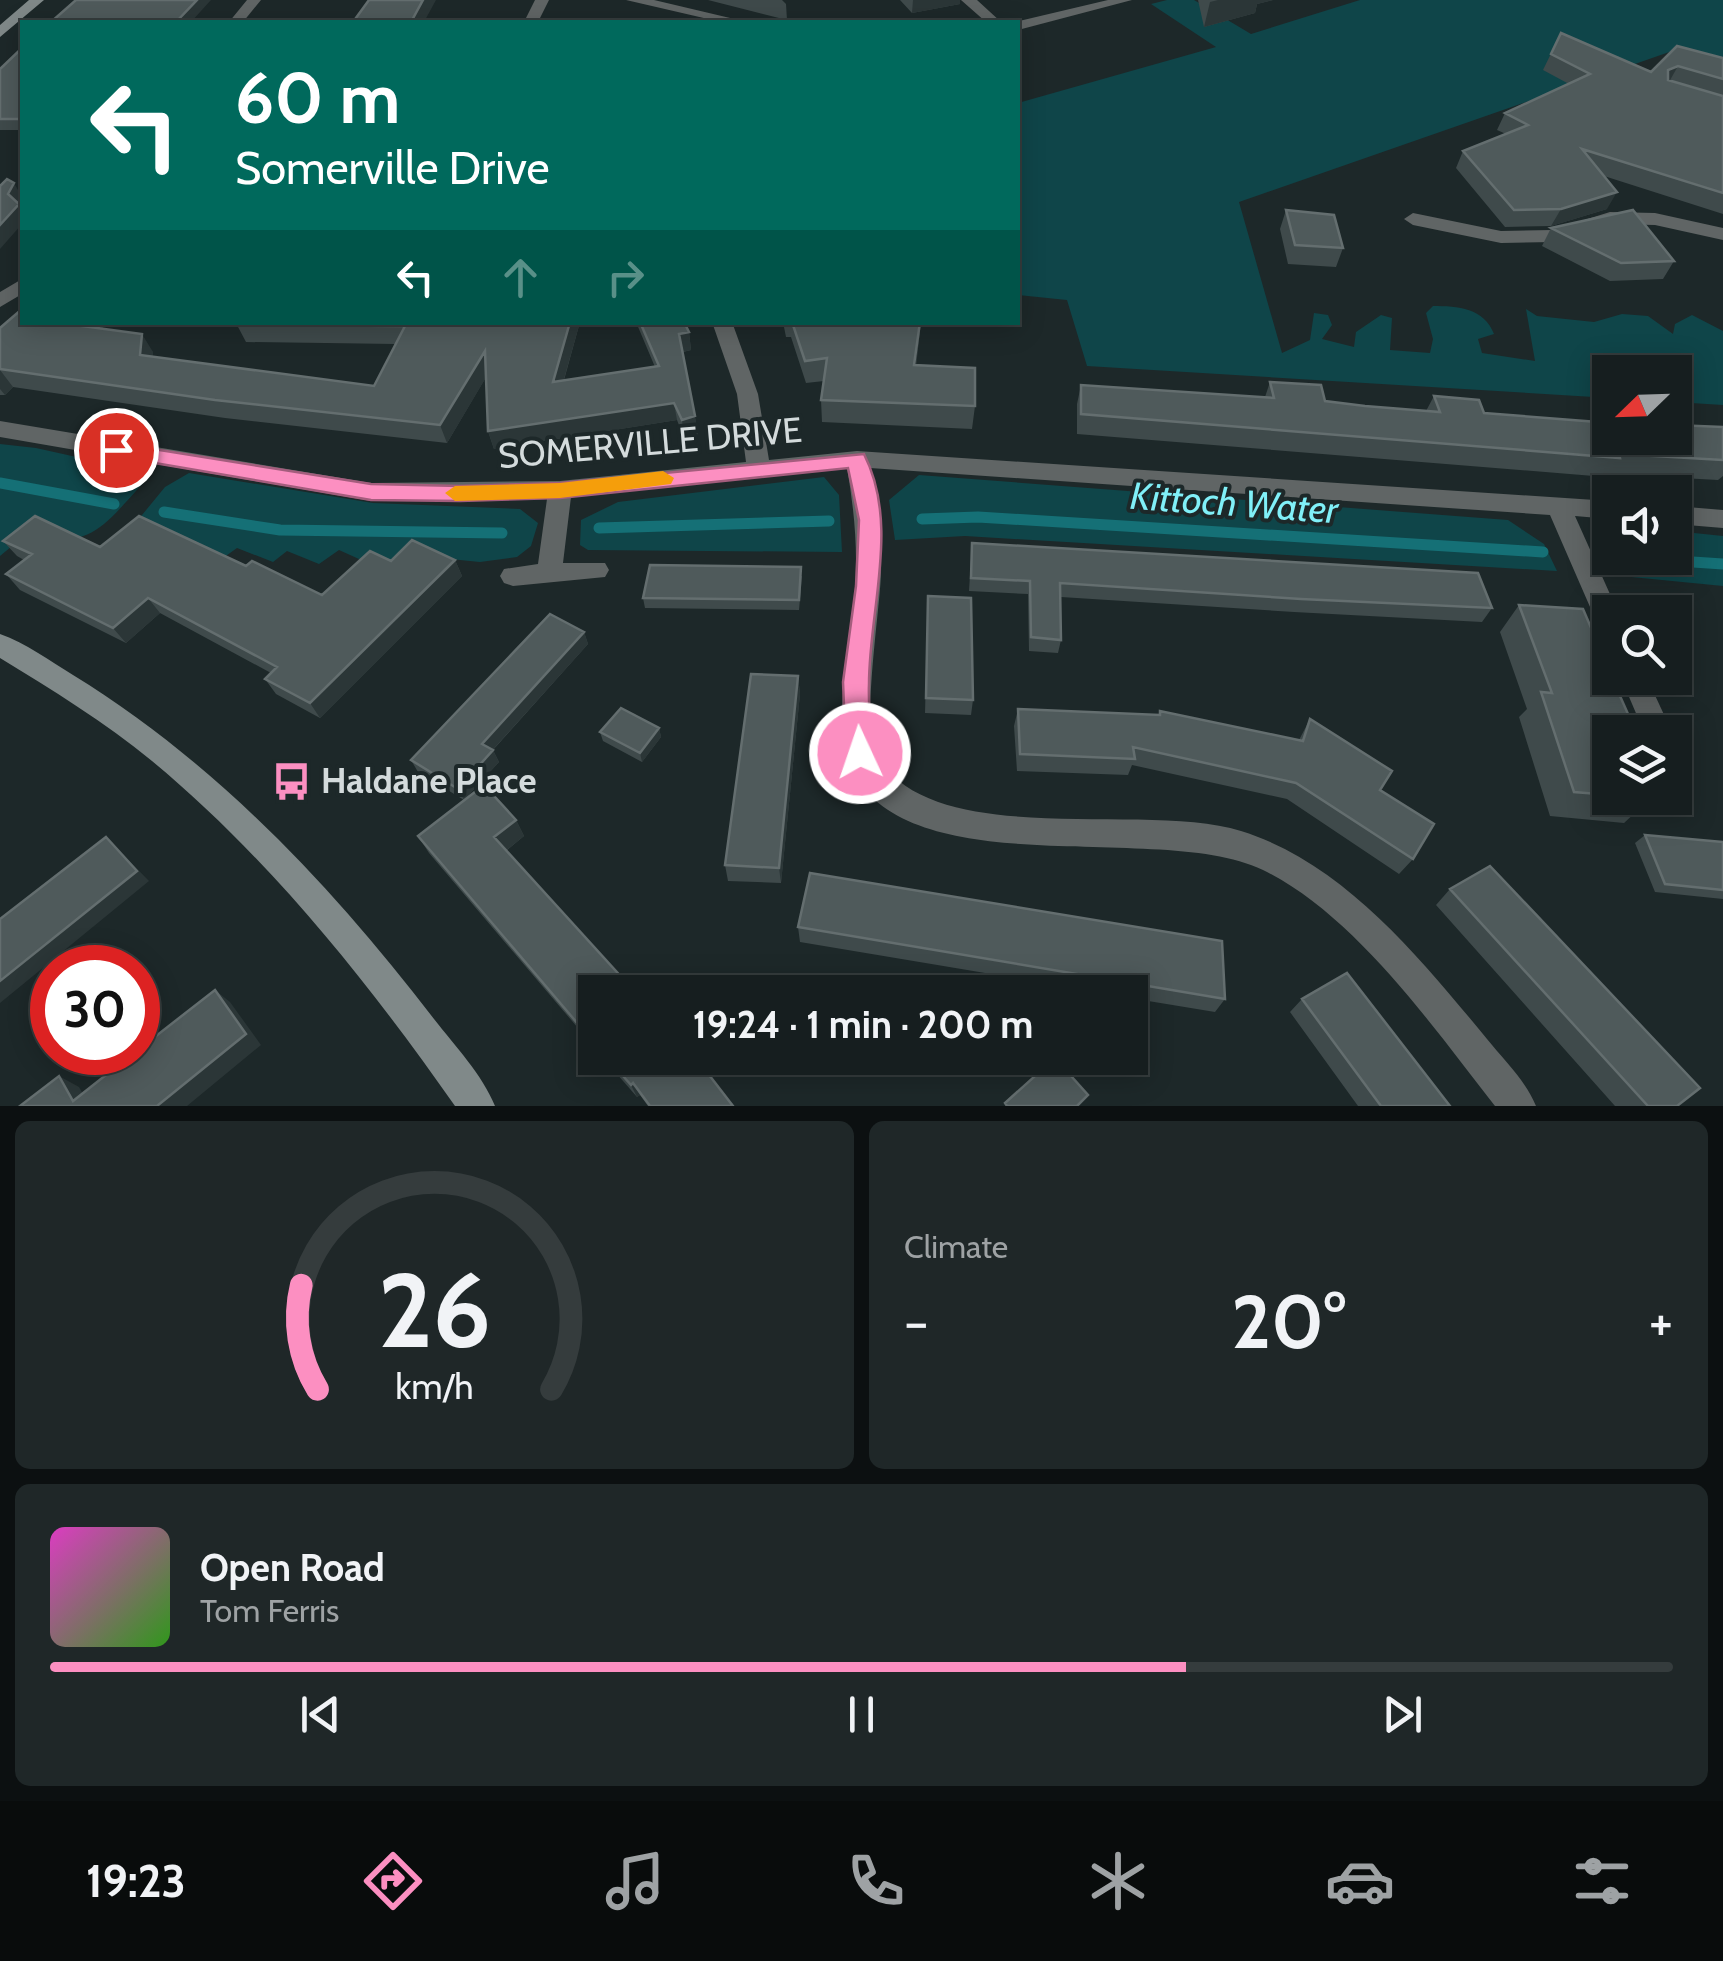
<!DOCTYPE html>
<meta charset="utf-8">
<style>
:root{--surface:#161e1f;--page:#1f2728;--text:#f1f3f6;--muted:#9ea2a4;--line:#353c3d;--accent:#fc8fc1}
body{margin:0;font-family:Cabin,sans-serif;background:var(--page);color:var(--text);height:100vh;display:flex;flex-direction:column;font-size:38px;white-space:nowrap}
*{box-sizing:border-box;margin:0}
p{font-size:32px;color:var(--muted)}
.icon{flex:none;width:55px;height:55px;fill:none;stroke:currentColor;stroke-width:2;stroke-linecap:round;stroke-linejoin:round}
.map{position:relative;height:1106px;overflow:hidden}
.side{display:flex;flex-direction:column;gap:15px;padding:15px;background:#0c1011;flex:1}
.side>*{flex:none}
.banner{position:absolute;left:20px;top:20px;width:1000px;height:305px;border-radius:0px;box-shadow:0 5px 25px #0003,0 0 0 2px var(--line);background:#00695c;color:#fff;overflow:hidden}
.needle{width:65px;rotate:247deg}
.tools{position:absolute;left:1592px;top:355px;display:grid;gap:20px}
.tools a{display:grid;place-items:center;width:100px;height:100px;border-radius:0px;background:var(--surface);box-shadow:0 5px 25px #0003,0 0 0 2px var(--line);font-size:50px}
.speed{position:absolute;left:30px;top:945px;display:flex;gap:20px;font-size:50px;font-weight:700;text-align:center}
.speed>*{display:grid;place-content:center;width:130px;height:130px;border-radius:50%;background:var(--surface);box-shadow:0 5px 25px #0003,0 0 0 2px var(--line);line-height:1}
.speed .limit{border:15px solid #d22;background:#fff;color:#111}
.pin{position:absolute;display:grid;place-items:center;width:85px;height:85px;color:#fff;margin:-42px;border:5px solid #fff;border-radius:50%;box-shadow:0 2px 10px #0007}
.me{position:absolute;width:110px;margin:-55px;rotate:357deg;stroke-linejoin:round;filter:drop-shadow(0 0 8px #0008)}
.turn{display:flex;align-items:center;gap:35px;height:210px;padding:0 50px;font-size:45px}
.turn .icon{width:130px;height:130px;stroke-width:2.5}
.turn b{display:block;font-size:70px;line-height:85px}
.lanes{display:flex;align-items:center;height:95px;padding:0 50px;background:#0003;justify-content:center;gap:50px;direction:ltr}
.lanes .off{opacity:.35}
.big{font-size:75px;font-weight:700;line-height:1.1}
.side .card{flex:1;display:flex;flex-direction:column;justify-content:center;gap:15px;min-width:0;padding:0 35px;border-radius:15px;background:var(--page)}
.side .dial{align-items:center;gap:0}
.dial svg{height:260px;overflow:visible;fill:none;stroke:var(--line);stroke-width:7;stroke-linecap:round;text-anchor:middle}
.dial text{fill:var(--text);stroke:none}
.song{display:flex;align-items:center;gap:30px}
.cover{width:120px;height:120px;border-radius:15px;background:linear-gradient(135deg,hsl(310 70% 55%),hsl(110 70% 35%))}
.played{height:10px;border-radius:5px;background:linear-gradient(90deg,var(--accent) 70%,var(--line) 70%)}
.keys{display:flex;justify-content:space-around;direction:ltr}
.heat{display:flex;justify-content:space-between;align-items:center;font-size:55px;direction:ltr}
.side .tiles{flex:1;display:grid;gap:15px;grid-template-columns:1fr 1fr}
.card:last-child{grid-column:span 2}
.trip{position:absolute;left:578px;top:975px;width:570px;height:100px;border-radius:0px;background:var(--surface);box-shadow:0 5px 25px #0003,0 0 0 2px var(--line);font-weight:700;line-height:100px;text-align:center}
.tabs{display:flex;height:160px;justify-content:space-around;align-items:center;background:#090c0c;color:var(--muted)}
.tabs .icon{width:70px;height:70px}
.tabs .selected{color:var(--accent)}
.tabs b{font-size:45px;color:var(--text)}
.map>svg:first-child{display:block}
</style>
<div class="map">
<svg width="1723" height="1106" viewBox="0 0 1723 1106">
<rect width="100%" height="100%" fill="#1d2829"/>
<!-- green -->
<path fill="#0f4549" d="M1167,0H1194L1251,34L1360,0H1723V60L1675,50L1239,202L1282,353L1310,340L1314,313L1328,315L1332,325L1322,339L1354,347L1356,332L1381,315L1392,318L1390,350L1430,353L1433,339L1426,313L1433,306C1458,306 1484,308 1494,334L1478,339L1482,353L1535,361L1526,309L1537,316L1594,322L1622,314L1648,316L1673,334L1675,324L1692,315L1723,331V405L1675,402V372H1610V398L1087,366L1067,300L1018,295V103L1216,47L1151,4Z
M0,444L36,448L144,472L145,481C96,535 94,544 18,541L0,556Z
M189,473L373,503L520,509L538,523L531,546L517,557L480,562L420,556L390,573L339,550L319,564L287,551L273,562L237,548L216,563L133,526L165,487Z
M919,475L1508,520L1544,544L1557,571L965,536L895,540L889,500Z
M824,477L839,495L842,552L588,550L580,545L581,520L618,502Z
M1675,531L1723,536V586L1611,575L1599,548L1610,540V558H1675Z"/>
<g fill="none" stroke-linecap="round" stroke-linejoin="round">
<!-- stream -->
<path stroke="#157076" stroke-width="11" d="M0,483L114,504
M164,512L280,530L502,533
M922,519L978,517L1543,552
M599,528L829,521
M1633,558L1723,564"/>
<!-- street -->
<path fill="#606565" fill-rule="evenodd" d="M247,0H261L243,22H229Z
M535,0H549L538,22H524Z
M626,0H654L747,22H721Z
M961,0H977L1001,22H986Z
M1108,0H1132L1018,30L1015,22Z
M1610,212L1655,213L1723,228V240L1655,225L1611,224L1554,242L1501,243L1413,225L1404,219L1413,213L1501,231L1552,230Z
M22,279V294L0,307V292Z
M712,322H732L758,394L769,460L857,451L1610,501V519L1575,516L1618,612H1610V634L1601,630L1597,623L1550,515L870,468C878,503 882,538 881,573C880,610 861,728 876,754C931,853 1144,800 1241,831C1344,863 1421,959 1487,1039C1504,1060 1526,1081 1536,1106H1495C1433,1027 1355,915 1263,870C1156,818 892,893 845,755C834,721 852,628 855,589C858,548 854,508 847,468L571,497L563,563H605L609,570L605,577L513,586L504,583L500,576L504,569L538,564L547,499L371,501L0,437V421L371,483L560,481L746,462L737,394Z
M1675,506L1723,510V528L1675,524Z
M1621,678H1647L1672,732H1644Z"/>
<!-- secondary -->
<path fill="#808989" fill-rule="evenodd" d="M29,0H44L0,37V25Z
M0,634C26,643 50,661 73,675C215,762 333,887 434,1019C455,1046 482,1074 495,1106H455C368,982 270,859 152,761C105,722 52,690 0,658Z"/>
</g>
<!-- wall -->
<path fill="#3f4a4b" d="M708,0H782L786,4L787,20Z
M900,0H960V4L912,13Z
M1198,0H1273L1257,4L1255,13L1204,27Z
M1561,33L1651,72L1723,58V214L1604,176L1607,209L1551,226L1505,227L1456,168L1463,151L1506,134L1497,130L1505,113L1569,84L1543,70Z
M22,48V130H0V69Z
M1286,210L1343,248L1336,267L1288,264L1280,229Z
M1551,228L1674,261L1663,279L1610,281L1542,246Z
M22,322H108L101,329L153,352L152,357L374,386L396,344L246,342L237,325L238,322H580L564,380L655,367L636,322H684L689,332L691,350L683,352L698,434L684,438L677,420L494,449L488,431L486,377L447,443L225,418L13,387L5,395H0V328Z
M783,322H921L916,366L975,406L972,429L822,422L821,400L824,381L806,383L791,337H786Z
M1270,382L1325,401L1365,406L1426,411L1434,396L1484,413L1610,438L1723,427V476L1718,480L1608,474L1606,477L1077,434V404L1081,385L1265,397Z
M3,541L100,547L246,566L322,595L391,561L455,560L462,576L320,718L276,694L265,679L271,673L160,613L126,643L20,590L6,574L24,560L17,556Z
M972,543L1492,608L1482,622L1294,612L1061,597V640L1058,653L1029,651L1028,594L969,591Z
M802,576L799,610L645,608L643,598Z
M928,596L973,700L971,715L925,713Z
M1519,605L1610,732V798H1651L1624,823L1550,816L1519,717L1527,709L1500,632Z
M584,632L588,644L493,750L499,762L464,800L418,772L411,760Z
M798,676L800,694L781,883L728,881L725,865Z
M1018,709L1159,715L1160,711L1299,740L1310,719L1380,790L1413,859L1399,874L1287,799L1132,765L1128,775L1017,771L1014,726Z
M659,728L661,737L642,762L603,741L600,732Z
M516,820L524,836L506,851L595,992V1048L429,853L418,836Z
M1645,835L1723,842V899L1655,892L1635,843Z
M1450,889L1677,1106H1615L1436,905Z
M798,927L1225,999L1215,1012L1130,998V992H1098L800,942Z
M1302,999L1450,1106H1358L1290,1012Z
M603,1058H696L733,1106H648L640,1095L637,1097Z"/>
<!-- shaded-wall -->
<path fill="#2b3637" d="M197,0H211L191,22H176Z
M423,0H436L424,22H411Z
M913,0H960V4L912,13Z
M1218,0H1273L1257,4L1255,13L1204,27L1210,2Z
M1678,66L1669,82L1668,70Z
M14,183L22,197L18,206L19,204L22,209V224L0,249V225L8,194Z
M1617,192L1607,209L1551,226L1561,209Z
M77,322H108L86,343L75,325Z
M570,322H580L558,400L553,382Z
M920,322H921L913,388L914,365Z
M689,332L691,350L682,352L679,334Z
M142,334L153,352L151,373L140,355Z
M485,351L491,369L447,443L440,425Z
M0,370L13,387L5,395L0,389Z
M674,403L677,420L494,449L488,431Z
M695,416L698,434L684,438L682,420Z
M455,560L462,576L320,718L310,703Z
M148,598L160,613L126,643L113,628Z
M584,632L588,644L488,755L482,744Z
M798,676L800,694L781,883L779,868Z
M659,728L661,737L642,762L640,753Z
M493,750L499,762L464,800L458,789Z
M516,820L524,836L503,853L494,837Z
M106,837L149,881L0,1003V981Z
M215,990L230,1002L261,1045L187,1106H157Z
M59,1076L79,1087L90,1106L73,1101Z
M633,1083L640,1095L637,1097L631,1085Z"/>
<!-- building -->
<path fill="#4f5a5b" stroke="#646e6f" stroke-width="2.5" d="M76,0H197L176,22H51Z
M369,0H423L411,22H353Z
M1561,33L1651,72L1677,46L1723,58V79L1678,66L1668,70V80L1723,96V193L1582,149L1617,192L1561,209L1514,210L1463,151L1528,125L1505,113L1590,74L1551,54Z
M22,48V119H0V69Z
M7,179L14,183L8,194L19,204L0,225V186Z
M1286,210L1334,215L1343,248L1295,245Z
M1633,210L1674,261L1621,263L1551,228Z
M22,309V322H77L75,325L142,334L140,355L374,386L405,326L237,325L238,322H570L553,382L659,366L640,322H684L689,332L679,334L695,416L682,420L674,403L488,431L485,351L440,425L215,400L0,369V328Z
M792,322H920L914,365L975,368V406L821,400L827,358L805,361Z
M1270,382L1321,385L1325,401L1365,406L1440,412L1434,396L1479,400L1484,413L1610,423V438H1675V425L1723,427V460L1619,454L1620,458L1081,414V385L1274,398Z
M35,516L100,547L139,516L246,566L252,561L322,595L370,551L391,561L412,540L455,560L310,703L265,679L277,667L148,598L113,628L6,574L32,554L3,541Z
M972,543L1478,573L1492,608L1301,599L1060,583L1061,640L1031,637L1030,581L971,578Z
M650,565L801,567L799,600L643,598Z
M928,596L971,598L973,700L926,698Z
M1519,605L1583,609L1610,672V678H1612L1636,732H1610V795L1574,792L1541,692L1552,693Z
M550,614L584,632L482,744L493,750L458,789L411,760Z
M751,674L798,676L779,868L725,865Z
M621,708L659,728L640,753L600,732Z
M1018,709L1160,715V711L1303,741L1310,719L1392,771L1380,790L1434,824L1413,859L1296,783L1133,747L1135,759L1020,754Z
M484,785L516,820L494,837L635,992H595V1044L418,836Z
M1645,835L1723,842V890L1665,884Z
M106,837L137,871L0,981V919Z
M1490,866L1700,1088L1677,1106H1648L1450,889Z
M810,873L1222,941L1225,999L798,927Z
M1347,973L1450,1106H1381L1302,999Z
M670,978L683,992H655Z
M215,990L246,1034L157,1106H20L59,1076L73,1101L135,1052H138V1050Z
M607,1058H696L733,1106H650L633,1083L631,1085Z
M1055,1058L1088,1095L1077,1106H1007L1005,1103Z"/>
<!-- route -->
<path fill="#fc8fc1" stroke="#a45d7d" stroke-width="2.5" d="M116,443L371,484L460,486L560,483L864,454C900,525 869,609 869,684C868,707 871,730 873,753L869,761L860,765L850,761L846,753L843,682L856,586L859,520L848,468L560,498L460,501L371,500L108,455L105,450L108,445Z"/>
<!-- slow -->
<path fill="#f59e0b" d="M663,471L674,478L671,484L560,498L455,501L445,493L455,486L560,483Z"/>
<!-- icons -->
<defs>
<symbol id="bus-bare" viewBox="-9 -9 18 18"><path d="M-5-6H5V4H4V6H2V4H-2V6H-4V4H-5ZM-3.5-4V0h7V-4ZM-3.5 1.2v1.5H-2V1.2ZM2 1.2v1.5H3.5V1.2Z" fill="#fc8fc1" stroke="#1d2829" stroke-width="2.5" paint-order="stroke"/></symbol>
</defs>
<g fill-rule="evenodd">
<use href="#bus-bare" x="264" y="754" width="55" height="55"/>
</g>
<g text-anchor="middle" stroke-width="8" stroke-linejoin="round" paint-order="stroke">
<!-- street labels -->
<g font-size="35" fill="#d4dbdc" stroke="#1d2829">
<text transform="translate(650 443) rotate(-5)" y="12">SOMERVILLE DRIVE</text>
</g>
<!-- poi labels -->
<g font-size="35" font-weight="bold" fill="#d4dbdc" stroke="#1d2829" text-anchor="start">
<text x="321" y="793">Haldane Place</text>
</g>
<!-- water labels -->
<g font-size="38" font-style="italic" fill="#80f0f8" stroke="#1d2829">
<text transform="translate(1234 503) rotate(4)" y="13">Kittoch Water</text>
</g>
</g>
</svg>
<div class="tools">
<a><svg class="needle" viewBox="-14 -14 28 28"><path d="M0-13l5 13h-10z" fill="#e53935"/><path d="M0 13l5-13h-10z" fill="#9ea2a4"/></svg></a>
<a><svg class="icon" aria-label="sound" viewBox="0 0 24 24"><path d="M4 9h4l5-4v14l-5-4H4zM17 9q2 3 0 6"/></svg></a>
<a><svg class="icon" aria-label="search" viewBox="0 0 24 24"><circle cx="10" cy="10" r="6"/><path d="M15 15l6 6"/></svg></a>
<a><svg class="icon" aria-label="layers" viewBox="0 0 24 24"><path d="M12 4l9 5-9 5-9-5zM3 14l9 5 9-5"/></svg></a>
</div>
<div class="speed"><div class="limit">30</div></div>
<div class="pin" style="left:116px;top:450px;background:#d93025"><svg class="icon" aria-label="arrive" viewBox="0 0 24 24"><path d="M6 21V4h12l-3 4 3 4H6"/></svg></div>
<svg class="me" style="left:860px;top:753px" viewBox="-20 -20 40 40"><circle r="17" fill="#fc8fc1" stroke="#fff" stroke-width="3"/><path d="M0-11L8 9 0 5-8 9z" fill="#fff"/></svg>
<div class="trip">19:24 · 1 min · 200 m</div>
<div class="banner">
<div class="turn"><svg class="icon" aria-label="left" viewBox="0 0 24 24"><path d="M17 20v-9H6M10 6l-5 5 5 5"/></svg><div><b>60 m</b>Somerville Drive</div></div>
<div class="lanes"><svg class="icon" aria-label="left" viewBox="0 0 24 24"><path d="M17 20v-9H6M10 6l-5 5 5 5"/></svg><svg class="icon off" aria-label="ahead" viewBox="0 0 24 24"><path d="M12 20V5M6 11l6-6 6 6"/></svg><svg class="icon off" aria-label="right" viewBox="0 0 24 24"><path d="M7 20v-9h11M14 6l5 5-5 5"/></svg></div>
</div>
</div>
<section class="side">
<div class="tiles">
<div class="card dial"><svg viewBox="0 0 100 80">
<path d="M14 69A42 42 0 1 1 86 69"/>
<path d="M14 69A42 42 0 0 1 9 37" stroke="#fc8fc1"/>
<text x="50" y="56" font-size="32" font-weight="700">26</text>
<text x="50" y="72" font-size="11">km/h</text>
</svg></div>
<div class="card"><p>Climate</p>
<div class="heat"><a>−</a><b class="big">20°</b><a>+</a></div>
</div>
<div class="card">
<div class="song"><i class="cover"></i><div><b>Open Road</b><p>Tom Ferris</p></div></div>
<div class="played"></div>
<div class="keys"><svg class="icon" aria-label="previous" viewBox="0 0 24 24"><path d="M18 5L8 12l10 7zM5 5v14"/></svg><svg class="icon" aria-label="pause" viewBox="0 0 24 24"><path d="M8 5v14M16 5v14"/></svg><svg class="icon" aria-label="next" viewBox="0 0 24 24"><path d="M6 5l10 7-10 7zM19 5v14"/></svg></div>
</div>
</div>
</section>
<nav class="tabs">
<b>19:23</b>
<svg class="icon selected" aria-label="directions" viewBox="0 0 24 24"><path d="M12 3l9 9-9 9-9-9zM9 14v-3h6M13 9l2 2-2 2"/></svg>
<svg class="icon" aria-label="music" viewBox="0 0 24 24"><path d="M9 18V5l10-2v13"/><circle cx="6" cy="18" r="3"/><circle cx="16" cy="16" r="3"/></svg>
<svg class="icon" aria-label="phone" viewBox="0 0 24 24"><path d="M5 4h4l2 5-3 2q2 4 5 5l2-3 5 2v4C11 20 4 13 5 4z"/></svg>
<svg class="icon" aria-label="climate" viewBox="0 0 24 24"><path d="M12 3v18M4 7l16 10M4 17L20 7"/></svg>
<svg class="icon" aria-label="car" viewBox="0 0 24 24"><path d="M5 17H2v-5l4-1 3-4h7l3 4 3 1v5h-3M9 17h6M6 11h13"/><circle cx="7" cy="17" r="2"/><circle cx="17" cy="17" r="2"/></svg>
<svg class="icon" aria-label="filters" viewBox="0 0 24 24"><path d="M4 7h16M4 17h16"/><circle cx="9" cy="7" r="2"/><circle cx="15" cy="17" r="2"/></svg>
</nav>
